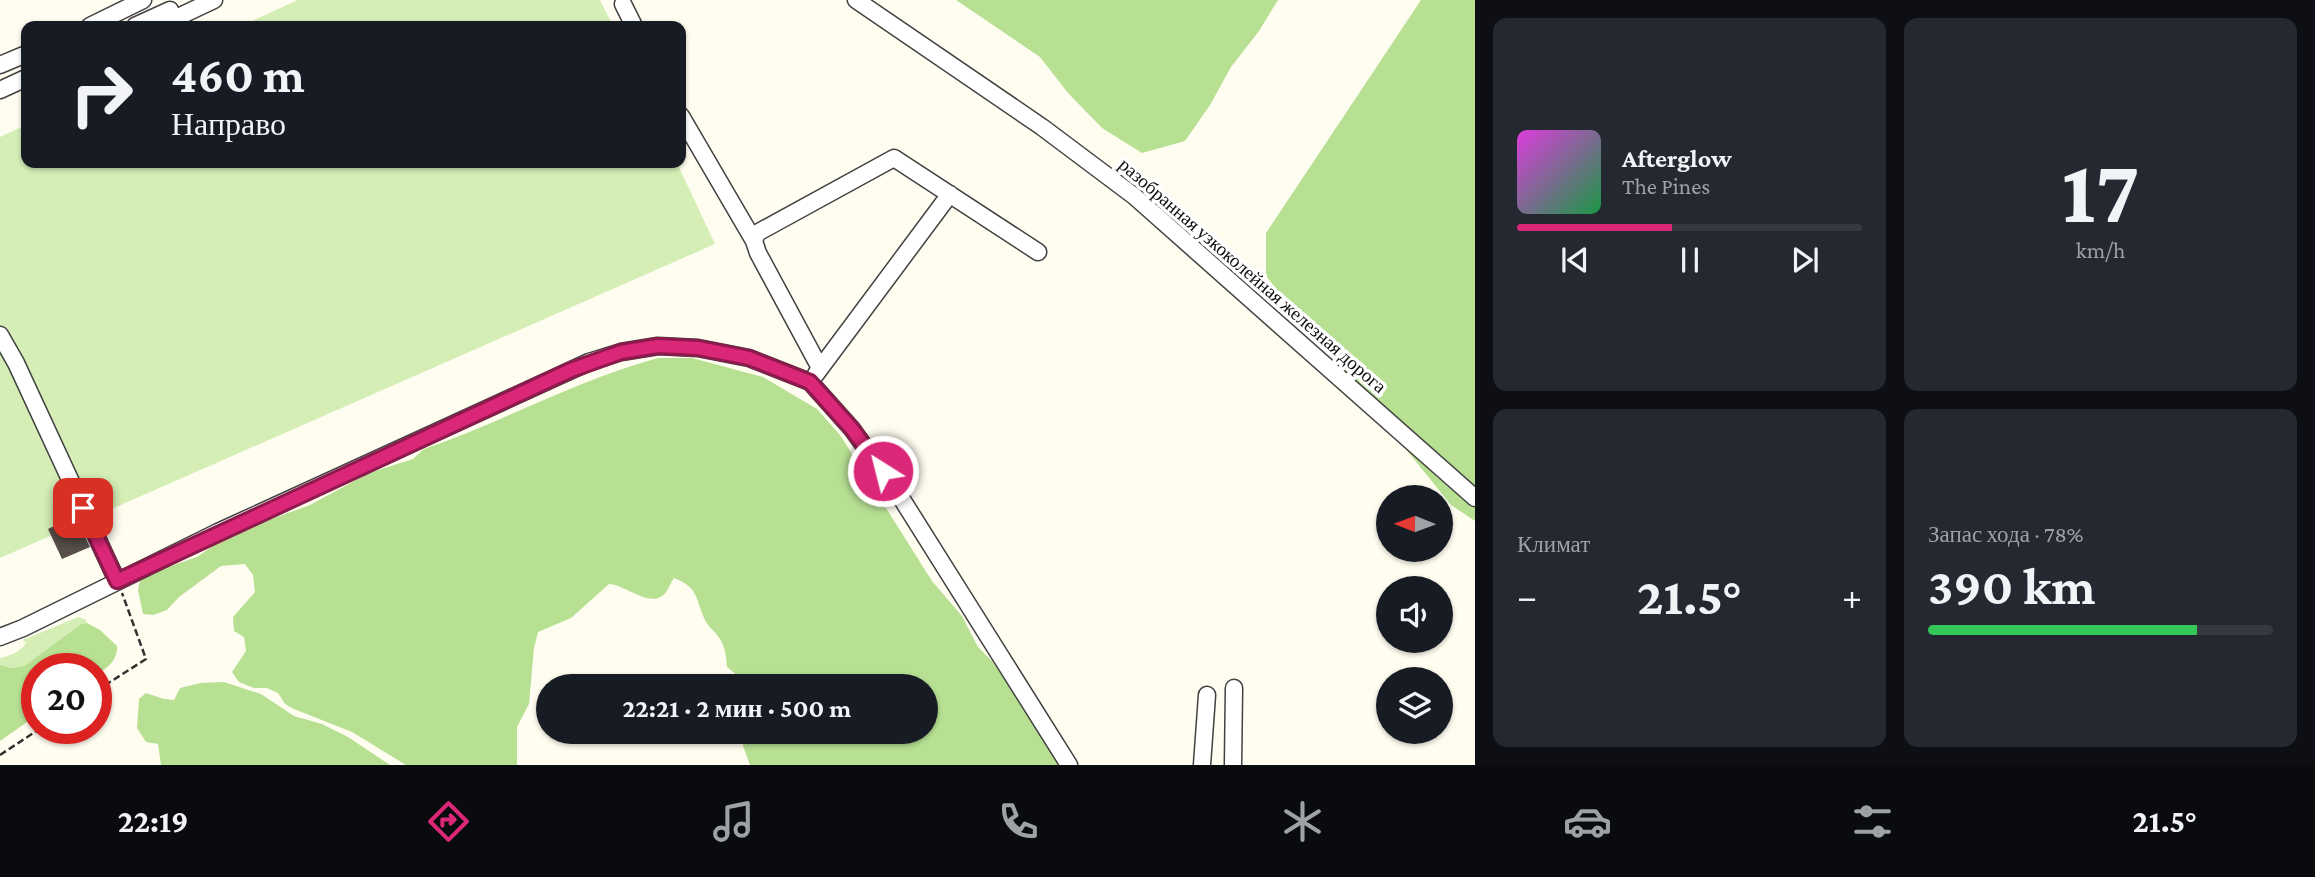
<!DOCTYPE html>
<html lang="ru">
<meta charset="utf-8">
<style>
:root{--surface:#171b24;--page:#242831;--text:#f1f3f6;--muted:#9ea1a6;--line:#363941;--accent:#db2777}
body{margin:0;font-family:"Crimson Pro",serif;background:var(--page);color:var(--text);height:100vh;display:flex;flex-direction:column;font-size:26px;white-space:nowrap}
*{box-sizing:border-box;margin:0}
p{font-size:23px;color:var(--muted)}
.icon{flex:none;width:38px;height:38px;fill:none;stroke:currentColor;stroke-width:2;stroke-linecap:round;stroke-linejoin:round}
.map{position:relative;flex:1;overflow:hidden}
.panel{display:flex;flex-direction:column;gap:18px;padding:18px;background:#0d0f14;width:840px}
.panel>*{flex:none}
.banner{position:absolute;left:21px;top:21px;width:665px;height:147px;border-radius:14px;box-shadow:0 2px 5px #0004;background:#171b24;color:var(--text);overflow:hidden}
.needle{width:46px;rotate:271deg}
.buttons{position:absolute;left:1376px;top:485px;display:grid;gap:14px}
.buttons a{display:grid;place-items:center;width:77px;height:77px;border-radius:50%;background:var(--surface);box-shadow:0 2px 5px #0004;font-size:35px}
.speed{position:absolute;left:21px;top:653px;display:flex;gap:14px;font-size:35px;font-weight:700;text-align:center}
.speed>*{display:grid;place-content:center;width:91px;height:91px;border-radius:50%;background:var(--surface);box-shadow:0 2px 5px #0004;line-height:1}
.speed .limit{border:10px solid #d22;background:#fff;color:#111}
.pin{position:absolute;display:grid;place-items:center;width:60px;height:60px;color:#fff;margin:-30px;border-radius:14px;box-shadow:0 4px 10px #0006}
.me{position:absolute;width:77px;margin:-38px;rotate:324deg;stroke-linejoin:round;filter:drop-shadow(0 0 5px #0008)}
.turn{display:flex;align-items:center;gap:24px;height:147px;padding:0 35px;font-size:32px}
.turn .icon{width:91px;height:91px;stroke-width:2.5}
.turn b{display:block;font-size:49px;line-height:60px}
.big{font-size:52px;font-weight:700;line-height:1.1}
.panel .widget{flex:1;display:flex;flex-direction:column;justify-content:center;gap:10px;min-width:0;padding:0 24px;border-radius:14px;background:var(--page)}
.panel .dial{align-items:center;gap:0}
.dial b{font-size:91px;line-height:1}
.song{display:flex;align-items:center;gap:21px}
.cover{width:84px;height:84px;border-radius:10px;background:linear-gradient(135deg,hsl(300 70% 55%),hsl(140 70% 35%))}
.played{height:7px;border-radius:4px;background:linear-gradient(90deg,var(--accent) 45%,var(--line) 45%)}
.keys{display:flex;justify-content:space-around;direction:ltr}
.heat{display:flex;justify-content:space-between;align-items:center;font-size:38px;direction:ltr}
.charge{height:10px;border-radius:5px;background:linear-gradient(90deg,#34c759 78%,var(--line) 0)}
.panel .tiles{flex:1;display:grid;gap:18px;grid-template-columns:repeat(2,1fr)}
.trip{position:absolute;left:536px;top:674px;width:402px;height:70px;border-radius:35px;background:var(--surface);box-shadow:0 2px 5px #0004;font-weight:700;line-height:70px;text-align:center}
.tab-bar{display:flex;height:112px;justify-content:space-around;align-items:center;background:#090b0e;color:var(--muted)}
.tab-bar .icon{width:49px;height:49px}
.tab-bar .on{color:var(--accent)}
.tab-bar b{font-size:32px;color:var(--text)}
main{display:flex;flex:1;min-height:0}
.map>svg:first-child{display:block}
</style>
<main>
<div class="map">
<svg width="1475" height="765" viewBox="0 0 1475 765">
<rect width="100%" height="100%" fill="#fffcf0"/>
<!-- green -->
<path fill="#d4eeb6" d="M298,0H600L613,26H241Z
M26,125V163H677L715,244L0,558V137Z
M78,617L85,619L87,623L81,624L24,666L12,668L0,665V658C10,656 20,652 26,643L23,640Z"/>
<!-- forest -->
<path fill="#b7e093" d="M956,0H1278L1259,31L1231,67L1210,105L1185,141L1142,153L1102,128L1068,93L1040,57Z
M1421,0H1475V521L1451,505L1266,276V233Z
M658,358H692L763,377L817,409L840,435L932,581L962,616L978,647L992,661L1013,691L1062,765H750L743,746L742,732H926V686H745L742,679L727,667C726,655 725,644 717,635C713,630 709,627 706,622C695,600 700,588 674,578C671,582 669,588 666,592C652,611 625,584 609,584L571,618L538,632L534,648L529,704L517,727V765H406L352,732L294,709L285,704L278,693L267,688H254L239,682L232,672L246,651L244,637L234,631L233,617L255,592L253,575L245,564L221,566L179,597L167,610L153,615L143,614L138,590L140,581L156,571L197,557L230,534L310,505L369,473L413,459L424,449C503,422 577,380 658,358Z
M87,623L100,630L117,646C118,661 107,668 96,675V668H37V715L0,741V665L12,668L24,666L81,624Z
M224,682L261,694L294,716L322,724L348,737L390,765H161L158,744L146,742L137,728L139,699L146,693L164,699L174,700L180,688L201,683Z"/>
<!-- building -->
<path fill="#584f4a" d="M75,516L90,547L62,559L48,529Z"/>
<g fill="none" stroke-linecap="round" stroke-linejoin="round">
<defs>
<path id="minor" d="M856,0L1042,127L1134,196L1475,498
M623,4L634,26
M90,26L143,0
M135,26L170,10
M159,26L214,0
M0,65L26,54
M0,90L26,78
M681,116L754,241
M0,335L16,363L117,581
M820,368L758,253L754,241L757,233L894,158L1038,252
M816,374L950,194
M0,637L23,628L218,532L589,362L621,352L658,346L698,348L749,358L810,382L852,429L898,493L1069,765
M1202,765L1207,695
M1233,765L1234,688"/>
</defs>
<!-- minor casing -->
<use href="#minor" stroke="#424242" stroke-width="19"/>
<!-- path -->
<path stroke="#313131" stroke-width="2.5" stroke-dasharray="7 3.5" stroke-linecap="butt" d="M96,691L146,659L122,593
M0,755L41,728"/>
<!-- minor -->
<use href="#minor" stroke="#fff" stroke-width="16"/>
</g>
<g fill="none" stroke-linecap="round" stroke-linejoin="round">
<defs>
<path id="route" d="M83,508L117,581L571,370L621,352L658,346L698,348L749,358L810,382L852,429L883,471"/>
</defs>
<!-- route casing -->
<use href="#route" stroke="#8e194d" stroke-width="18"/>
<!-- route -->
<use href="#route" stroke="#db2777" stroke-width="12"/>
</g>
<g text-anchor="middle" stroke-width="7" stroke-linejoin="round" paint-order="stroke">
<!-- street labels -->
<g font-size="19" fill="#0f0f0f" stroke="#fff">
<text transform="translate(1253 275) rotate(41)" y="7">разобранная узкоколейная железная дорога</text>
</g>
</g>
</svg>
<div class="buttons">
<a><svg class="needle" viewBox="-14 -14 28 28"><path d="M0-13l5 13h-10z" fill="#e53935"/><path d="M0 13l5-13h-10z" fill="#9ea1a6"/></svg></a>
<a><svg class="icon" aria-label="sound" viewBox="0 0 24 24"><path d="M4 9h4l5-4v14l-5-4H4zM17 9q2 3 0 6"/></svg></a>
<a><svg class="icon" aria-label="layers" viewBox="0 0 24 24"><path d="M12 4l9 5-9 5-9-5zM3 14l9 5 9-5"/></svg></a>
</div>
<div class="speed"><div class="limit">20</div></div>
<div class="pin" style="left:83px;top:508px;background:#d93025"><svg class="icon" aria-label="arrive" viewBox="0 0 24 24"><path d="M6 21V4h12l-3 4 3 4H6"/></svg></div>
<svg class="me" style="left:883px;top:471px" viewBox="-20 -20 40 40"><circle r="17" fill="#db2777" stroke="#fff" stroke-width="3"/><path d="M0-11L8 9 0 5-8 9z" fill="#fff"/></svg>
<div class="trip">22:21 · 2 мин · 500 m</div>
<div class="banner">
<div class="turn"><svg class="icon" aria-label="right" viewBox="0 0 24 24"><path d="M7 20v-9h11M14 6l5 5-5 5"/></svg><div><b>460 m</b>Направо</div></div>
</div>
</div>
<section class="panel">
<div class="tiles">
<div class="widget">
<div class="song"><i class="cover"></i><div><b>Afterglow</b><p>The Pines</p></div></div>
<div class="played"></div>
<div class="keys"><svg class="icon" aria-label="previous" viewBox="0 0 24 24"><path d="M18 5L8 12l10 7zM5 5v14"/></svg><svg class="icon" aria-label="pause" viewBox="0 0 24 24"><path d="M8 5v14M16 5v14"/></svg><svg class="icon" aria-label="next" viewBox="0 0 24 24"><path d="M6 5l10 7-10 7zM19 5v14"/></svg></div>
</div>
<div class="widget dial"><b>17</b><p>km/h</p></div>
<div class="widget"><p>Климат</p>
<div class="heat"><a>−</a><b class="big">21.5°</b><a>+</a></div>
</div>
<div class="widget"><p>Запас хода · 78%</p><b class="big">390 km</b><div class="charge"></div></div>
</div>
</section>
</main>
<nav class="tab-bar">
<b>22:19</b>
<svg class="icon on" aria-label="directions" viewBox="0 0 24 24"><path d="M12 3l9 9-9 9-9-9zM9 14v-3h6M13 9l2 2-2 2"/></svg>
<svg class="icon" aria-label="music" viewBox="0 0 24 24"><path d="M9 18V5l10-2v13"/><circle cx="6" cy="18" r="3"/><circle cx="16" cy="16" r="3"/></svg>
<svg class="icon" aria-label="phone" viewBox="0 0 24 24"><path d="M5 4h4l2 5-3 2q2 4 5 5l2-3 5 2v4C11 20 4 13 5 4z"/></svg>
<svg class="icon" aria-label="climate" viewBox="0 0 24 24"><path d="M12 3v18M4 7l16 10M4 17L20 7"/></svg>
<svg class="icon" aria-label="car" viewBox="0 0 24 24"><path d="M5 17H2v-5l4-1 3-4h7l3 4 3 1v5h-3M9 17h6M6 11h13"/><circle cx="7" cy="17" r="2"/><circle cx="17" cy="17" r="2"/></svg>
<svg class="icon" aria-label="filters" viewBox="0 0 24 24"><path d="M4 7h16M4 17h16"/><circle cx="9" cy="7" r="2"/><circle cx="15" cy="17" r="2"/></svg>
<b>21.5°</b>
</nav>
